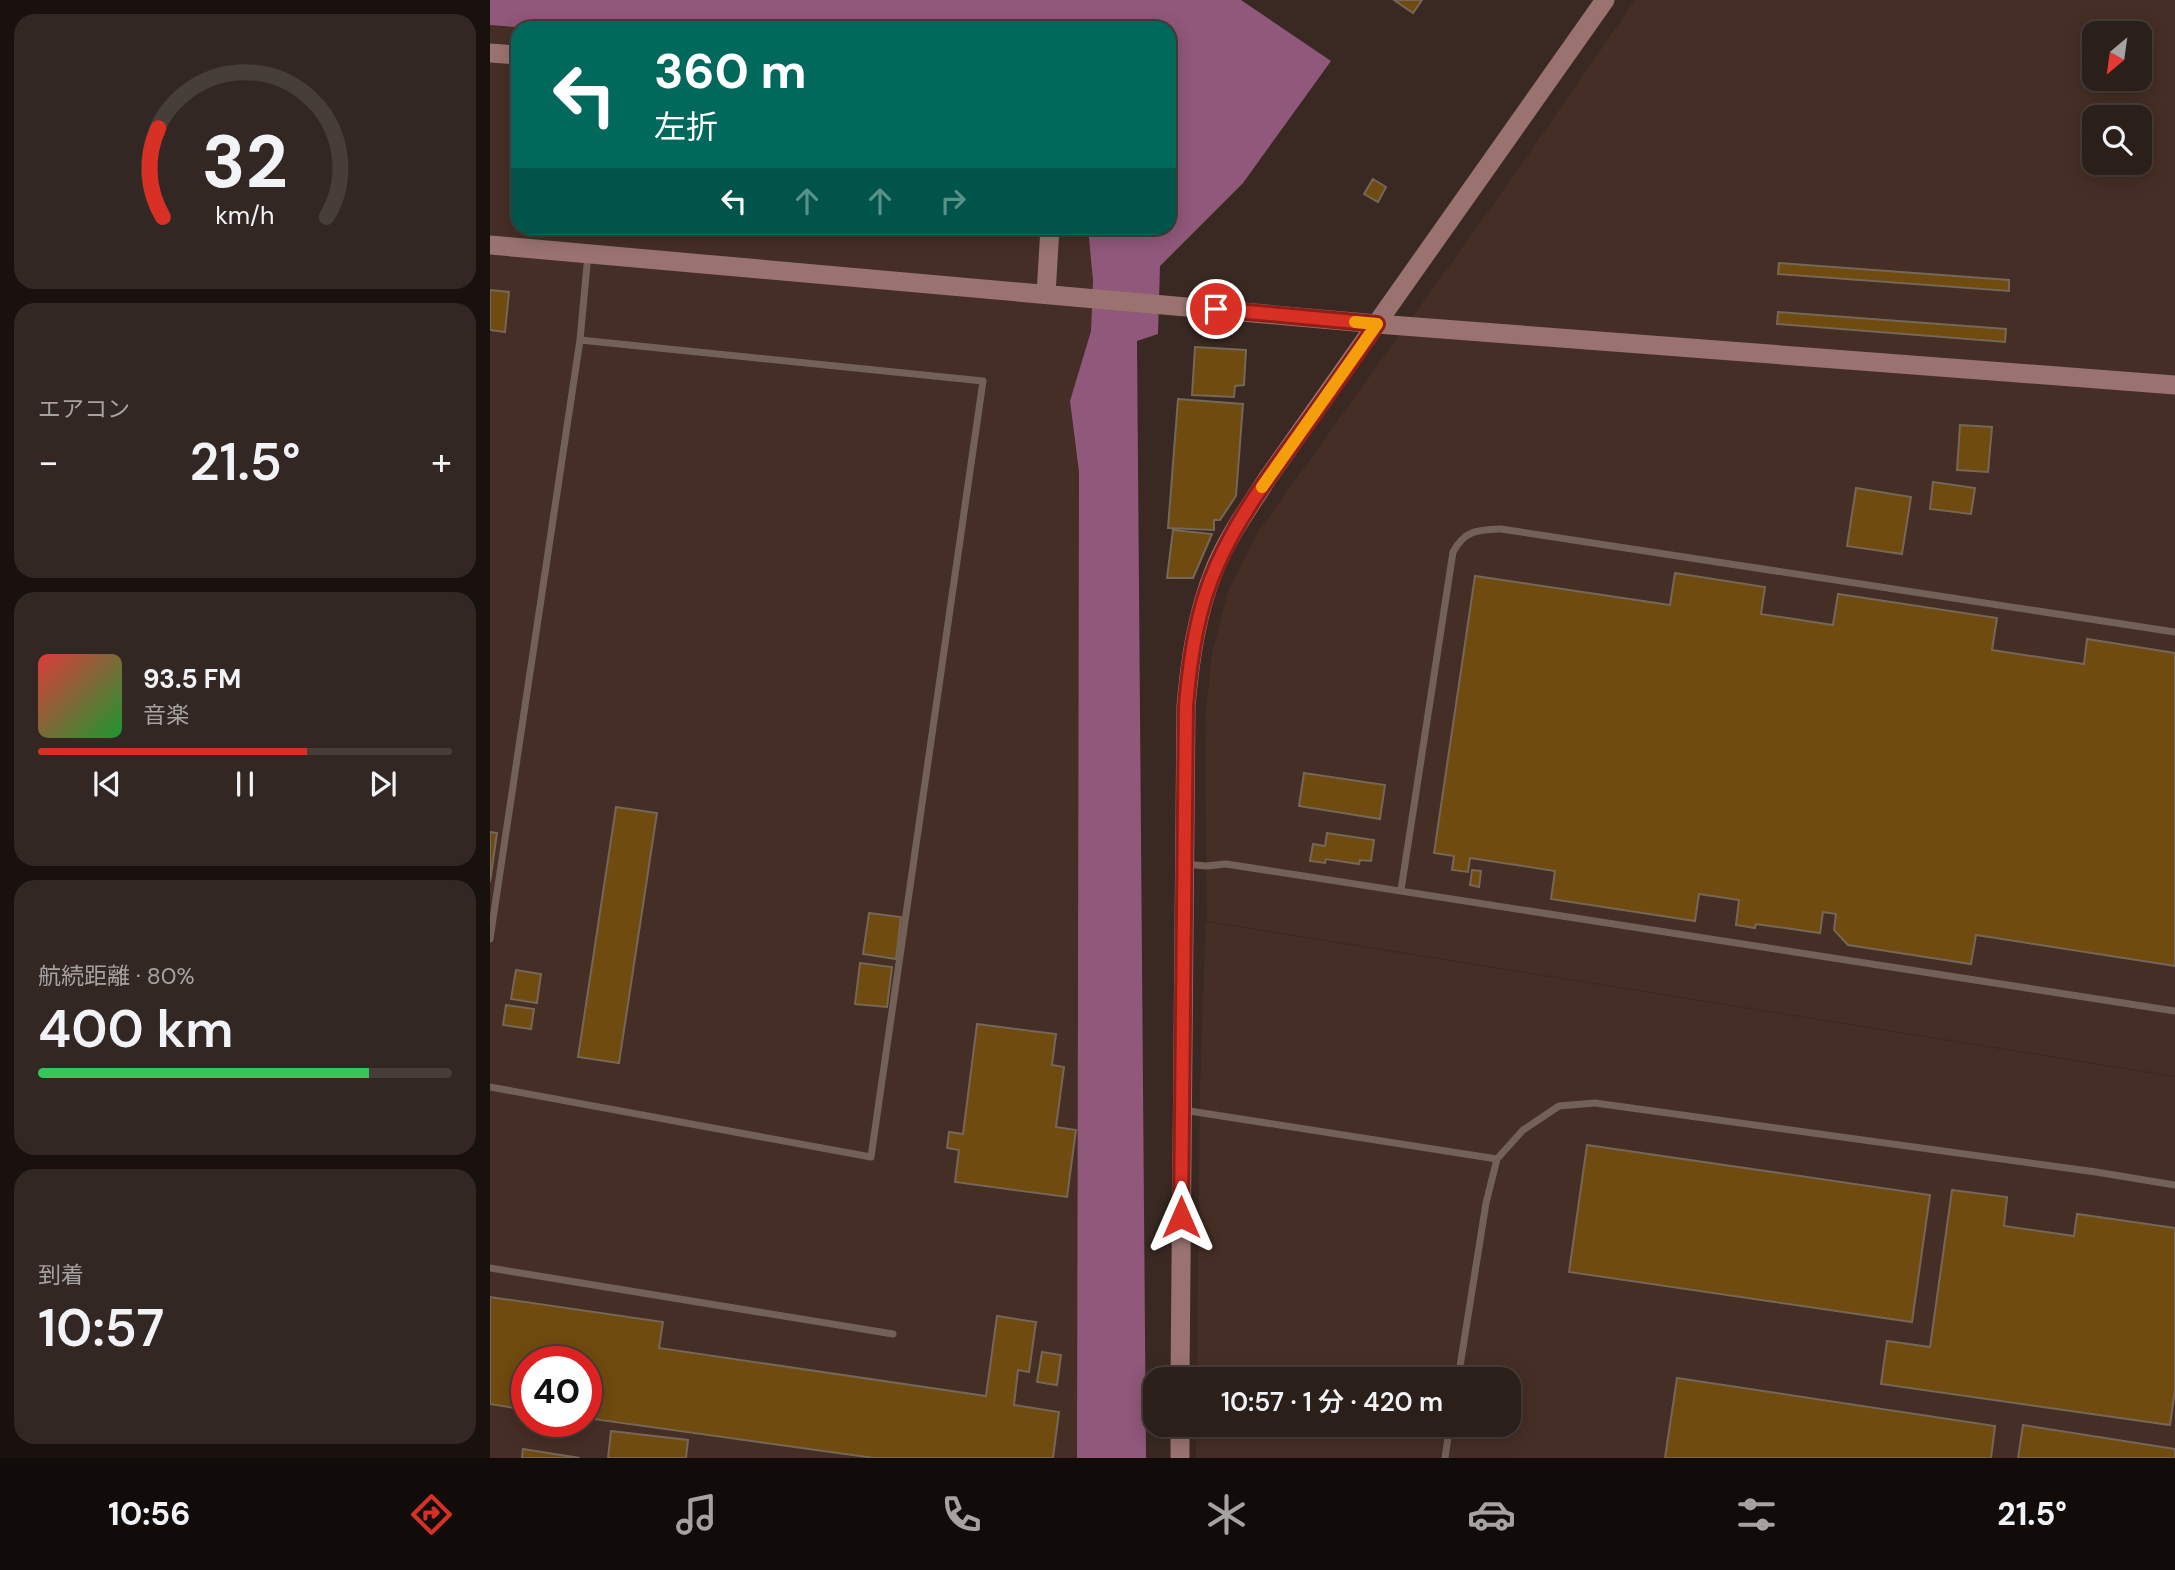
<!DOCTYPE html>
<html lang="ja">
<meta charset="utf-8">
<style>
:root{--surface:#2b1f1a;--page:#332723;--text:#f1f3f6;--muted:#a6a2a2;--line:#473d39;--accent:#d93025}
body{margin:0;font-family:"DM Sans","Noto Sans JP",sans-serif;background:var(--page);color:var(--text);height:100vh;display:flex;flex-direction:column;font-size:26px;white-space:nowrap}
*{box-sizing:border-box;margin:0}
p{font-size:23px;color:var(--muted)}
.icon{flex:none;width:38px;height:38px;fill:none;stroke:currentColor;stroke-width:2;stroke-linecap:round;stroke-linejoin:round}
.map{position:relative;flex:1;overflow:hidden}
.sheet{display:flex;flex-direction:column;gap:14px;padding:14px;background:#18110e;width:490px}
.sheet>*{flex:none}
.guide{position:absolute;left:21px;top:21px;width:665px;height:214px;border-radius:21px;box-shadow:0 4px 18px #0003,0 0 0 2px var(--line);background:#00695c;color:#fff;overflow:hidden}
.needle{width:46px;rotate:209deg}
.buttons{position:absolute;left:1592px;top:21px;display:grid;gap:14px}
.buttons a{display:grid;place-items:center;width:70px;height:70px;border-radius:14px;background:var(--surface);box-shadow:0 4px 18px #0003,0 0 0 2px var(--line);font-size:35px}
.speed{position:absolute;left:21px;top:1346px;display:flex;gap:14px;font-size:35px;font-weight:700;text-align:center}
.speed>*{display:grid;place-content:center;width:91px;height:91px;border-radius:50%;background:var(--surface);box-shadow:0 4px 18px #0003,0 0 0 2px var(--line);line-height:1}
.speed .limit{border:10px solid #d22;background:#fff;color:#111}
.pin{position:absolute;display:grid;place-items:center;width:60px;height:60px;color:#fff;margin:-30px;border:4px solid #fff;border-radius:50%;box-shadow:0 2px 7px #0007}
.me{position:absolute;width:77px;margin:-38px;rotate:0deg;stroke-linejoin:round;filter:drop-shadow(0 0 5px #0008)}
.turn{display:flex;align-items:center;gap:24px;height:147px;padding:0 28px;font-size:32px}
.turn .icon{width:91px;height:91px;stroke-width:2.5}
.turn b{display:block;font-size:49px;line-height:60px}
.lanes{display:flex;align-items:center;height:66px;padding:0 28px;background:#0003;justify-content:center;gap:35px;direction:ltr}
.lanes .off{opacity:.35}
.big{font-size:52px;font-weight:600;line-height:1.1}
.sheet .widget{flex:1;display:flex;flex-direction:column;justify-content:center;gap:10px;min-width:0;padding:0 24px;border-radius:21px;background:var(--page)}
.sheet .dial{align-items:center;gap:0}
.dial svg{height:182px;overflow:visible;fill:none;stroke:var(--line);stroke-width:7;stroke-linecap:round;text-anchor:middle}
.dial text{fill:var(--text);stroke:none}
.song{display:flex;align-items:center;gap:21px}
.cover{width:84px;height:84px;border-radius:10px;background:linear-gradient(135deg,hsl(0 70% 55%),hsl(130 70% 35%))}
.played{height:7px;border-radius:4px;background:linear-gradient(90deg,var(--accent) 65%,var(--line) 65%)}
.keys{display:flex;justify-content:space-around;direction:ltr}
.heat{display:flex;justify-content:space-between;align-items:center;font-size:38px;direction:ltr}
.charge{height:10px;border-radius:5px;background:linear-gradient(90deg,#34c759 80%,var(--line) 0)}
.trip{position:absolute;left:653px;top:1367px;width:378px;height:70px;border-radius:21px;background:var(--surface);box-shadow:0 4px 18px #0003,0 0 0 2px var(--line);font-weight:600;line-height:70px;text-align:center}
.dock{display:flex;height:112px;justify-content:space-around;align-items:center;background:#110c0a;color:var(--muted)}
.dock .icon{width:49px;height:49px}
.dock .active{color:var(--accent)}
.dock b{font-size:32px;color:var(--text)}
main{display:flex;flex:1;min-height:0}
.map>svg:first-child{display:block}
</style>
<main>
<section class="sheet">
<div class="widget dial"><svg viewBox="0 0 100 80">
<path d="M14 69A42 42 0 1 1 86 69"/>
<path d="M14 69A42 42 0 0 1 12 30" stroke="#d93025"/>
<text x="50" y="56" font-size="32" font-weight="700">32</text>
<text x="50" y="72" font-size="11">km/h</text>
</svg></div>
<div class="widget"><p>エアコン</p>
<div class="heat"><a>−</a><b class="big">21.5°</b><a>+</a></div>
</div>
<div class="widget">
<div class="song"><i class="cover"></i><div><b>93.5 FM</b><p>音楽</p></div></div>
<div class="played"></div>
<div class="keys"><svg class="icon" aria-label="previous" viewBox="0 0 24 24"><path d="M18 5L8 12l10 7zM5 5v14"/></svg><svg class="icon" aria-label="pause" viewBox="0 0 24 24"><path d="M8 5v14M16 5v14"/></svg><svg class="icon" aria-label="next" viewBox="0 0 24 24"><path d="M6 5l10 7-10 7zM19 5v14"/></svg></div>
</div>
<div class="widget"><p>航続距離 · 80%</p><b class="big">400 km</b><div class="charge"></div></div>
<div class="widget"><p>到着</p><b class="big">10:57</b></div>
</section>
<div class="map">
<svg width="1685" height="1458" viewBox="0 0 1685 1458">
<rect width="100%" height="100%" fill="#392922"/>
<!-- built -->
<path fill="#452e25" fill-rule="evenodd" d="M1145,0H1685V1076L717,921L715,718L722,653L738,591L768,532L1027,171ZM1605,33H1650V79H1605ZM1605,117H1650V163H1605Z
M0,25L39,28H28V228H598L603,281L601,331L580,401L589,472L587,1458H0ZM37,1362H96V1421H37Z
M716,922L1685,1077V1458H706V1425L1018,1424V1379H707L710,1084Z"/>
<!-- water -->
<path fill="#90587a" d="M0,0H751L841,61L753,183L670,266L668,334L647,341L656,1458H587L589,472L580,401L601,331L603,281L598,228H679V28H39L0,25Z"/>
<!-- building -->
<path fill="#704b10" stroke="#746758" stroke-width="2" d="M904,0H932L923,13Z
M883,179L896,187L888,202L874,194Z
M1289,263L1519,280V291L1288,274Z
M0,290L19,292L15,332L0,330Z
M1288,312L1516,329L1515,342L1287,324Z
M705,347L756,350L754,385L745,386L744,397L702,395Z
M688,399L753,404L746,496L730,520H724V530L678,528Z
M1470,425L1502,427L1498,472L1467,470Z
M1443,482L1485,488L1481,514L1440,509Z
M1366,488L1421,497L1412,554L1357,546Z
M683,530L722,534L703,578H677Z
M1185,573L1275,587L1271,614L1343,625L1348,594L1507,618L1502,650L1594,664L1597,639L1685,653V966L1486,935L1481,964L1358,945L1344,930L1346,914L1333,912L1330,933L1266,924L1265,928L1246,925L1249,900L1209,894L1205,921L1061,899L1065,871L980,858L978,872L962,870L964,856L944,853L985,576L1180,605Z
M814,773L895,785L890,819L809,806Z
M126,807L167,813L129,1063L88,1057Z
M0,832L7,833L0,882Z
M837,833L884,840L881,861L870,860L869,864L836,859L835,863L820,861L823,844L835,846Z
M982,870L991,871L989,887L980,885Z
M379,913L411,917L406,959L373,954Z
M370,963L402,967L397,1007L365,1004Z
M26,970L51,974L47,1003L21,999Z
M16,1005L44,1009L41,1029L13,1025Z
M487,1024L566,1034L562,1065L574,1067L566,1127L586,1130L577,1197L465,1182L469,1150L457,1148L459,1132L473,1134Z
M1097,1145L1440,1195L1422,1322L1079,1272Z
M1462,1190L1517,1197L1514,1226L1584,1236L1587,1214L1685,1228V1390L1680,1425L1391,1384L1397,1341L1440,1347Z
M0,1297L173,1322L169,1348L496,1396L507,1316L546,1322L539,1372L528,1370L524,1405L569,1412L563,1458H384L96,1418V1362H37V1410L0,1404Z
M552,1352L571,1355L567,1385L547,1382Z
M1187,1378L1505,1426L1501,1458H1175Z
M1533,1425L1685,1449V1458H1528Z
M121,1431L198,1440L196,1458H118Z
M33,1449L90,1458H32Z"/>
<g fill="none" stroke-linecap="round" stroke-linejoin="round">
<!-- lane -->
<path stroke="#736058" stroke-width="7" d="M695,864L716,866L736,864L1685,1011
M911,890L963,552C975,530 988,530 1011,529L1685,632
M0,939L90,340L98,254
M0,1087L381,1157L493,381L90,340
M693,1110L1007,1159
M0,1268L403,1334
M968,1379L996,1203L1007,1159L1033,1130L1069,1106L1105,1103L1606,1172L1685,1185
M955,1458L960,1424"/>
<!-- secondary -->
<path stroke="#9a7370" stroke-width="19" d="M0,53L28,55
M0,245L887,324L1685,385
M556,294L560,228
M690,1379L696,706C700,659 707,612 725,568C738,536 759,508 777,479L1115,0
M690,1458V1424"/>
</g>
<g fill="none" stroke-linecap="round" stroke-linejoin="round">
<defs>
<path id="route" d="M691,1217L696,706C700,659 707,609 727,565C750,513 786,467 819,421C842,389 865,357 887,324L726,309"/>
</defs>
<!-- route casing -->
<use href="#route" stroke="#8d1f18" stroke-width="18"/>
<!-- route -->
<use href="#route" stroke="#d93025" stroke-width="12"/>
<!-- slow -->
<path stroke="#f59e0b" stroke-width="12" d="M772,487L887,324L865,322"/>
</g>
</svg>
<div class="buttons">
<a><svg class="needle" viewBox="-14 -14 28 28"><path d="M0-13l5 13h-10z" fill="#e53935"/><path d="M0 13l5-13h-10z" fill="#a6a2a2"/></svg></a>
<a><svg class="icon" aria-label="search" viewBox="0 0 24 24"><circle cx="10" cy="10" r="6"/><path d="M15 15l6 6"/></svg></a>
</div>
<div class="speed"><div class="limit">40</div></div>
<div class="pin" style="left:726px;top:309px;background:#d93025"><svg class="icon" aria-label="arrive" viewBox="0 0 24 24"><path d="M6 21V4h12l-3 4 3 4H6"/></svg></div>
<svg class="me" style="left:691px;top:1217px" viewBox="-20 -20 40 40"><path d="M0-17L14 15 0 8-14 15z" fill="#d93025" stroke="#fff" stroke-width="4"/></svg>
<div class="trip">10:57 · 1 分 · 420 m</div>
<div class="guide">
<div class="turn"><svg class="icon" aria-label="left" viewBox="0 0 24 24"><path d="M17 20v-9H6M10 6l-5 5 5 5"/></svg><div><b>360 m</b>左折</div></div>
<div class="lanes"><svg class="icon" aria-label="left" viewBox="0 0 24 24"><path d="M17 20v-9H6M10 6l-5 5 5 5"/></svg><svg class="icon off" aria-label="ahead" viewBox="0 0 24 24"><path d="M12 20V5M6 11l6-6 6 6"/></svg><svg class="icon off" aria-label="ahead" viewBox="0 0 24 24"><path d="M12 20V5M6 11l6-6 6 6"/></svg><svg class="icon off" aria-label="right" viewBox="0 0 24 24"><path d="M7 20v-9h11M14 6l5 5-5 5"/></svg></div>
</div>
</div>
</main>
<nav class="dock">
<b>10:56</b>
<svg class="icon active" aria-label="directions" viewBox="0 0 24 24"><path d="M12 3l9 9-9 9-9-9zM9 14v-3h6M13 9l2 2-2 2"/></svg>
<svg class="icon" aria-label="music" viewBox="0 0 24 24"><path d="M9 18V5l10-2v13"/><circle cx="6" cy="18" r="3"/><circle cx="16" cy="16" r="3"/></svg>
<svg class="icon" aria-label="phone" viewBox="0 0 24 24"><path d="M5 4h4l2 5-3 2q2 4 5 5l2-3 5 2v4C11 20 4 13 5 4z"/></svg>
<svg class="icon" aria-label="climate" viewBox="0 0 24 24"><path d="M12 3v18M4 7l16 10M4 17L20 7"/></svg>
<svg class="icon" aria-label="car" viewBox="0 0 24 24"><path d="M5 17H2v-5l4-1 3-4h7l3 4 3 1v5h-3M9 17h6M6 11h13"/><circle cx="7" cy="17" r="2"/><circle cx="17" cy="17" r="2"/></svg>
<svg class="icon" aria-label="filters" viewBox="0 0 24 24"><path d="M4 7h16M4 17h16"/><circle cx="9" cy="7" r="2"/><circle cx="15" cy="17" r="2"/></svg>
<b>21.5°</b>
</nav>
